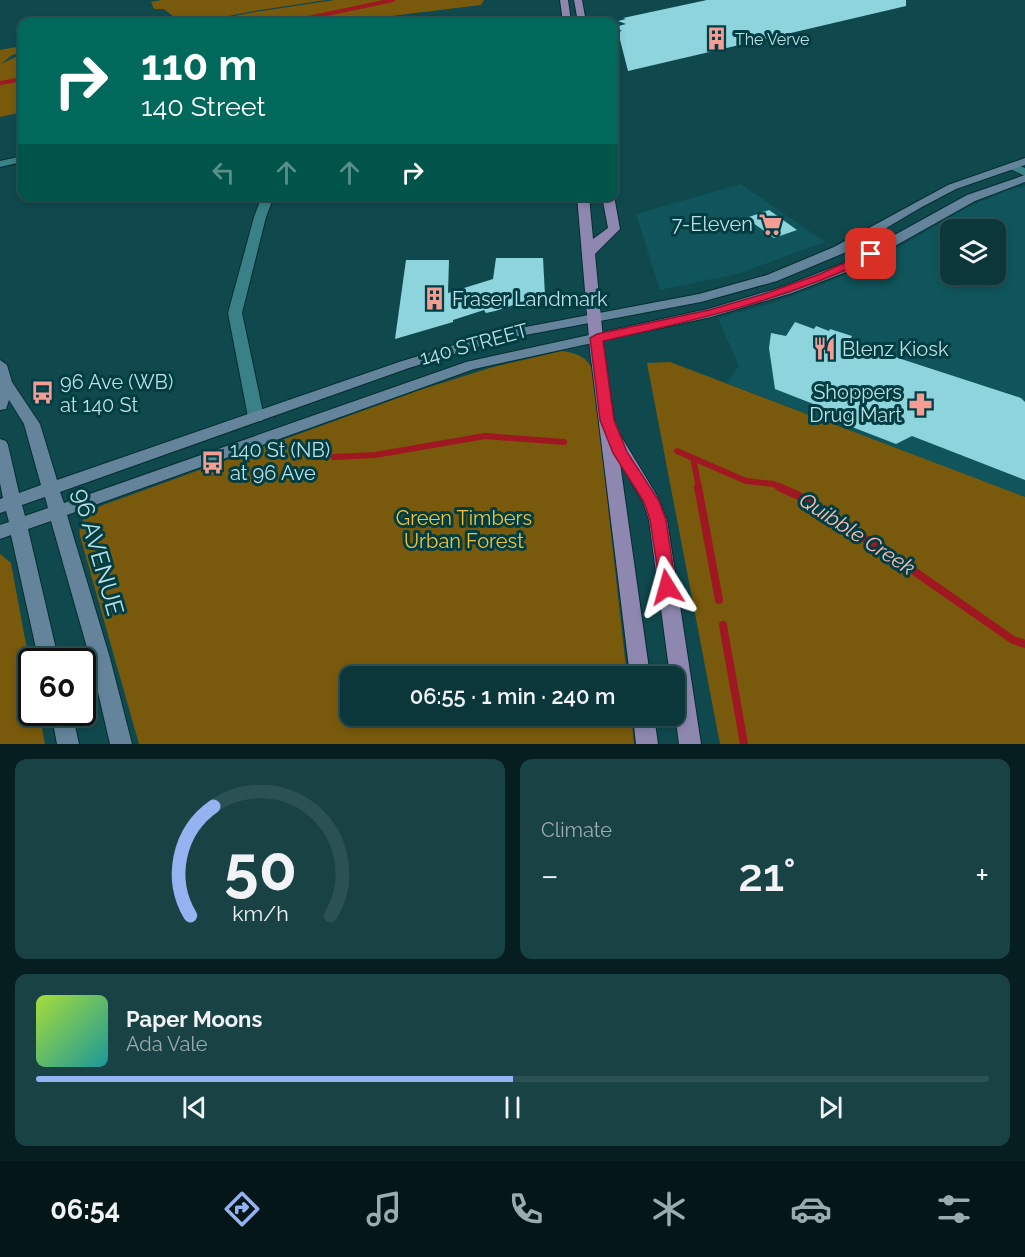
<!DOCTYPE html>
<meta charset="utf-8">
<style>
:root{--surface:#0b373a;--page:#194245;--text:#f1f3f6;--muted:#9aacaf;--line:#2b5154;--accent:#95b2f1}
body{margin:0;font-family:Raleway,sans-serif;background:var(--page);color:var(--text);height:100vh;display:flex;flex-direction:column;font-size:22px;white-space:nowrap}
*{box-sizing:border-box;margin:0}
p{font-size:20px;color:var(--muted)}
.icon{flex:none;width:33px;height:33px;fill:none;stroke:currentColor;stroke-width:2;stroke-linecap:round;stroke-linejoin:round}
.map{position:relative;height:744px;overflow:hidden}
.details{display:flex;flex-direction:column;gap:15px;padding:15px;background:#061e20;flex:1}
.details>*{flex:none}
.top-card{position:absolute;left:18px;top:18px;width:600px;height:183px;border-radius:12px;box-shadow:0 3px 9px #0003,0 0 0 2px var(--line);background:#00695c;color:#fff;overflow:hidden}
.controls{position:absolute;left:940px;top:219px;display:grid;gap:12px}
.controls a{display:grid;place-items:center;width:66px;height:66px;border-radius:12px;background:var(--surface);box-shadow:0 3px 9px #0003,0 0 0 2px var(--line);font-size:30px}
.speed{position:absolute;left:18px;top:648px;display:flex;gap:12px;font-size:30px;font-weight:700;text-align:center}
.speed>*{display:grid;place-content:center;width:78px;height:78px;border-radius:50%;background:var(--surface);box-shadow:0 3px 9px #0003,0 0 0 2px var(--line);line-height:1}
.speed .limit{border:3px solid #111;border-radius:9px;background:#fff;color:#111}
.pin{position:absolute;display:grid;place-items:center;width:51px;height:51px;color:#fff;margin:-26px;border-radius:12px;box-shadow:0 3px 9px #0006}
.me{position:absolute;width:66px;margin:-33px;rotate:352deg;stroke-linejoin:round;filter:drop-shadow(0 0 4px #0008)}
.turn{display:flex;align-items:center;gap:21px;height:126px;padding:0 24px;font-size:27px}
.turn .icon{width:78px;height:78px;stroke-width:2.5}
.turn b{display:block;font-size:42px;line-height:51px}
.lanes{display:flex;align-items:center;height:57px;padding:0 24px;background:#0003;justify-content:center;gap:30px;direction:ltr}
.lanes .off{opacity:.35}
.big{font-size:45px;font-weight:600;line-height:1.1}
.details .card{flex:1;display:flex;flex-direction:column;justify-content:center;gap:9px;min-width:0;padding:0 21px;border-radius:12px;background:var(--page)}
.details .dial{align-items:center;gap:0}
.dial svg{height:156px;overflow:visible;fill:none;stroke:var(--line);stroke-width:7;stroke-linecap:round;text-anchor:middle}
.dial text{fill:var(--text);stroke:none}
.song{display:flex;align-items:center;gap:18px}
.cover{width:72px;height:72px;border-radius:9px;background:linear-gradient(135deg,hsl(80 70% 55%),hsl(180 70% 35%))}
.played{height:6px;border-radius:3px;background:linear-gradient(90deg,var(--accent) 50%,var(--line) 50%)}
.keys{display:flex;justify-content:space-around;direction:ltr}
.heat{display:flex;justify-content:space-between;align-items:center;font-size:33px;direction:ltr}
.details .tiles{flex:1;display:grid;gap:15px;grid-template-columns:1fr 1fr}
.card:last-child{grid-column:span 2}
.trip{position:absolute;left:340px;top:666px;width:345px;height:60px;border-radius:12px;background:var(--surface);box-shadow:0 3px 9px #0003,0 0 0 2px var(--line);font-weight:600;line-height:60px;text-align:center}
.dock{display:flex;height:96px;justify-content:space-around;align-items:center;background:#041617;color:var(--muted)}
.dock .icon{width:42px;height:42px}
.dock .on{color:var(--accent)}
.dock b{font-size:27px;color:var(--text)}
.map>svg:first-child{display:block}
</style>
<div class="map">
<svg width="1025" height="744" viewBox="0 0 1025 744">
<rect width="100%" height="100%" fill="#0f494e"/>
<!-- built -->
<path fill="#0f555b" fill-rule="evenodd" d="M741,184L825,242L737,274L660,290L636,214Z
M1025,186V497L727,383L739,366L718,318L776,302L836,279L873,262L966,208L1006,191ZM951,230H996V274H951Z"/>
<!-- green -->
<path fill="#795a0c" d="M162,0H326L254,11L198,22H147L174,17L164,9H154L151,2Z
M335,0H484L481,5L342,22H205L255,12Z
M22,46V53L12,55L1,64L22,54V112L0,117V50Z
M562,351C576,353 589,357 593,372L627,676H351V716H631L634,744H139L80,536C77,520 90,511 103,505L423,389L493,367Z
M670,362L1025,497V744H720L647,363Z
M0,554L11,563L13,574L31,671L32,712L39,713L45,744H0Z"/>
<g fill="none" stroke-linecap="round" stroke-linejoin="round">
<!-- stream-far2 -->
<path stroke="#9e1721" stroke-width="4" d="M289,22L393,0
M0,83L22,79"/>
<!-- stream-far1 -->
<path stroke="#9e1721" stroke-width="6" d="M677,451L746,481L773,484L783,488
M334,457L375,455L485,436L564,442
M693,458L699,488"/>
<!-- stream -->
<path stroke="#9e1721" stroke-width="8" d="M698,487L719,600
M779,487L799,496L901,562L1013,640L1025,644
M723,625L744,744"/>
</g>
<!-- building -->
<path fill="#8ed4dc" d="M707,0H906V6L628,71L618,32L622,31L615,27L626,24L618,21L626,19L623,18Z
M769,210L797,230L774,238L746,218Z
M496,258H543L545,295L495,311L486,313L484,310L453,320V322L395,339L406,260H449L448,293L493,279Z
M795,322L814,329L816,326L829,331L830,329L852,336L849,342L1021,398L1025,402V480L912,436L896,444L834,420L844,416L775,389L769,348L771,333L786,336Z"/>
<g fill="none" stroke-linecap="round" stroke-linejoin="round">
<defs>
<path id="minor" d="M22,156V162L0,167V161Z
M262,196H274L266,217L242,313L264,417L262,421H250L248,417L228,313L254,217Z"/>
<path id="tertiary" d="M1012,163L1025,168V176L1008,168L1006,166Z"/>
<path id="secondary" d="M1025,158V165L956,189L920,208L844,253L777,281L701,302L515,337L477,347L409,368L60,492L64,503L466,362L708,309L782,287L844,263L967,195L1025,175V182L975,201L854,269L792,293L711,317L474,369L67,515L110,658L132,744H110L90,658L51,521L28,529L59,662H39L11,535L0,539V525L9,522L6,511L0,513V499L3,498L0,483V439L6,441L8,445L19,493L41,485L24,424L9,400L6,409L0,410V360L7,365L12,382L40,424L57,480L399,362L467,341L515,329L699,294L767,275L834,247L948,185ZM45,497L48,508L25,516L22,505Z
M51,712H72L79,744H57Z"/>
<path id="primary" d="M560,0H568L571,22H563Z
M574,0H582L586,22H578Z
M577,196H589L593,239L608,228L602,196H614L620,229L595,254L604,350L616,432L619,433L657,496L667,520L701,744H679L675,713V676H670L649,520L643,502L620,463L650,676H630L590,350Z
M633,716H654L658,744H636Z"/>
</defs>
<!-- minor casing -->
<use href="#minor" stroke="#052d30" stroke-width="2"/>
<!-- tertiary casing -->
<use href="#tertiary" stroke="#052d30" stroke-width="2"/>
<!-- secondary casing -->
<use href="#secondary" stroke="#052d30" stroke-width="2"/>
<!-- primary casing -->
<use href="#primary" stroke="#052d30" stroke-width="2"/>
<!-- minor -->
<use href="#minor" fill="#398087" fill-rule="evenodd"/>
<!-- tertiary -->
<use href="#tertiary" fill="#398087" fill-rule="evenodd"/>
<!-- secondary -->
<use href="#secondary" fill="#64849b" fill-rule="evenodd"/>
<!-- primary -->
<use href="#primary" fill="#8e88b0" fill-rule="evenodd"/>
</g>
<!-- route -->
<path fill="#e11d48" stroke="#92132f" stroke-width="1.5" d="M871,251L875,252V257C784,300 701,319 603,341L614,420L627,452L659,501L666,520L676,587L673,592L667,594L661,592L650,520L644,502L613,453L600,420L590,338L597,334L709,310L764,294L820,274Z"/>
<!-- icons -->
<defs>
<symbol id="building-bare" viewBox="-9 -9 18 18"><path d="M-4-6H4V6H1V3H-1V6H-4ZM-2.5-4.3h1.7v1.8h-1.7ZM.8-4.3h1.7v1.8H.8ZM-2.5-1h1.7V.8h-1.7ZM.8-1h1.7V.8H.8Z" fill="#f59c95" stroke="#003e43" stroke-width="2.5" paint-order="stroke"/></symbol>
<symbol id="supermarket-bare" viewBox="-9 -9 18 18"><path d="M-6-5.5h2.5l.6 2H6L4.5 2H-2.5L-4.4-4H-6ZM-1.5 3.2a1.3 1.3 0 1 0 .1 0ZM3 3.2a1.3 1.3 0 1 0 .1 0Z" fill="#f59c95" stroke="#003e43" stroke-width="2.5" paint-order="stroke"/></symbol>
<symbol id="restaurant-bare" viewBox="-9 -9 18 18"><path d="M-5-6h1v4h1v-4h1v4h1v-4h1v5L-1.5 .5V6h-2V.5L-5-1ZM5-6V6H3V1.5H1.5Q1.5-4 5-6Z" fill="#f59c95" stroke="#003e43" stroke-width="2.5" paint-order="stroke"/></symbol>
<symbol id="bus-bare" viewBox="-9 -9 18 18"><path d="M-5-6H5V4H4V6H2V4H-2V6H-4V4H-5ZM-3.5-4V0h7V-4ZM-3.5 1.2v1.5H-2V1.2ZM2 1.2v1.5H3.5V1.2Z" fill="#f59c95" stroke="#003e43" stroke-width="2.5" paint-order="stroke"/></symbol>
<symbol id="pharmacy-bare" viewBox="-9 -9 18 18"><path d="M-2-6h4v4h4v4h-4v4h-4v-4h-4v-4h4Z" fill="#f59c95" stroke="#003e43" stroke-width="2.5" paint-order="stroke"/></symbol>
</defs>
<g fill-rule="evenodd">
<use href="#building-bare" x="700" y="22" width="33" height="33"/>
<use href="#supermarket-bare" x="754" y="208" width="33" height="33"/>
<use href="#building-bare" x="418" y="282" width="33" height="33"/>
<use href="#restaurant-bare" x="808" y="332" width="33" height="33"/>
<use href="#bus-bare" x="26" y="376" width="33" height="33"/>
<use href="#pharmacy-bare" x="904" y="388" width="33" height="33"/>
<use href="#bus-bare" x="196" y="446" width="33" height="33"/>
</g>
<g text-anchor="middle" stroke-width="6" stroke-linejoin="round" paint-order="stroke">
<!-- far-poi labels -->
<g font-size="16" fill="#bedfe3" stroke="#003e43" text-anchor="start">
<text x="735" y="45">The Verve</text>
</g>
<!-- poi labels -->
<g font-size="20" fill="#bedfe3" stroke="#003e43" text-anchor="start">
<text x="753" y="231" text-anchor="end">7-Eleven</text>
<text x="452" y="306">Fraser Landmark</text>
<text x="842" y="356">Blenz Kiosk</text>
<text x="60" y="389">96 Ave (WB)<tspan x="60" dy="23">at 140 St</tspan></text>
<text x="902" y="399" text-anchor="end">Shoppers<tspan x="902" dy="23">Drug Mart</tspan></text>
<text x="230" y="457">140 St (NB)<tspan x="230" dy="23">at 96 Ave</tspan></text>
</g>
<!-- street labels -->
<g font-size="20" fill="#bedfe3" stroke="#003e43">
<text transform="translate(474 344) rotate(-15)" y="7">140 STREET</text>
</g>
<!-- park labels -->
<g font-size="20" fill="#fac034" stroke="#003e43">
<text x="464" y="525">Green Timbers<tspan x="464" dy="23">Urban Forest</tspan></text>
</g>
<!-- water labels -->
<g font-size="21" font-style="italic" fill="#fdbab4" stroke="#003e43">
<text transform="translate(857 534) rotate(33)" y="7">Quibble Creek</text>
</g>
<!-- near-street labels -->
<g font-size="24" fill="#bedfe3" stroke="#003e43">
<text transform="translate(98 552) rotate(74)" y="8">96 AVENUE</text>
</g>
</g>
</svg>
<div class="controls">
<a><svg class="icon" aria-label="layers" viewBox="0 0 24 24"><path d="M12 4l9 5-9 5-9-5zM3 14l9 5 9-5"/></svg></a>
</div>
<div class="speed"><div class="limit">60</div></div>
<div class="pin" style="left:871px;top:254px;background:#d93025"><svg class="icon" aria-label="arrive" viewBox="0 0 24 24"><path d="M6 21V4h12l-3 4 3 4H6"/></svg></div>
<svg class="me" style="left:667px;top:587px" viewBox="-20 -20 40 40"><path d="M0-17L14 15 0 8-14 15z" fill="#e11d48" stroke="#fff" stroke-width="4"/></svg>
<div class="trip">06:55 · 1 min · 240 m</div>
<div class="top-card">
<div class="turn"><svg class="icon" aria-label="right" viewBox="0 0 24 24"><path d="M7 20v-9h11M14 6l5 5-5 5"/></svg><div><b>110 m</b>140 Street</div></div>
<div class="lanes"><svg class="icon off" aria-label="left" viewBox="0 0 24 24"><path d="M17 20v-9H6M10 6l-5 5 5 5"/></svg><svg class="icon off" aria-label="ahead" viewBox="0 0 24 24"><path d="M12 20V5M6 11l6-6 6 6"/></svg><svg class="icon off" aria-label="ahead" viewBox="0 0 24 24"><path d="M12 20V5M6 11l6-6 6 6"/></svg><svg class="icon" aria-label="right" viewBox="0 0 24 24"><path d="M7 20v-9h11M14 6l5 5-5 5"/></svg></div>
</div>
</div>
<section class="details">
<div class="tiles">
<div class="card dial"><svg viewBox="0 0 100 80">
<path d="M14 69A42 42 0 1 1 86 69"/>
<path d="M14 69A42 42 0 0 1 26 13" stroke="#95b2f1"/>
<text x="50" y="56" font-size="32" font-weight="700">50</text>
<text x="50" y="72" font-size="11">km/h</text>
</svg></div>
<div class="card"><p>Climate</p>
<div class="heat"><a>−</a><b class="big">21°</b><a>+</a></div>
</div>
<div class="card">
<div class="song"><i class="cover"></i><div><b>Paper Moons</b><p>Ada Vale</p></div></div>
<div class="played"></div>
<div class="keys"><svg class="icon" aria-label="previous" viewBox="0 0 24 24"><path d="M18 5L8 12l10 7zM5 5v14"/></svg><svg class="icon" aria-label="pause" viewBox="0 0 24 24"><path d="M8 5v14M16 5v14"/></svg><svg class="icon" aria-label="next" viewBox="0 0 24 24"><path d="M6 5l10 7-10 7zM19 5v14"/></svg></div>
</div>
</div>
</section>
<nav class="dock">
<b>06:54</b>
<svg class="icon on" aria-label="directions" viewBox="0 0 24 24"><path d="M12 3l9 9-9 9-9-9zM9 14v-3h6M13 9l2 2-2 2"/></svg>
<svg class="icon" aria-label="music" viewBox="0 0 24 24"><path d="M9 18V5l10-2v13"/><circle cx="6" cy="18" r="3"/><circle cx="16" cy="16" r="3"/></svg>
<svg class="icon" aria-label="phone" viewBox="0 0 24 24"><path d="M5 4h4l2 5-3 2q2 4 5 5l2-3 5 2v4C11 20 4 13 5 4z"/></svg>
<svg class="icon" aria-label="climate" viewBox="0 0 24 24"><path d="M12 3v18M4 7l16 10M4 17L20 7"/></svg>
<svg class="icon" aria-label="car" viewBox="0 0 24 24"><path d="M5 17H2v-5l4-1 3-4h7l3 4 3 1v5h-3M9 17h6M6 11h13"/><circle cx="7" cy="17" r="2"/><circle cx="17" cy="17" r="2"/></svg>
<svg class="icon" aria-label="filters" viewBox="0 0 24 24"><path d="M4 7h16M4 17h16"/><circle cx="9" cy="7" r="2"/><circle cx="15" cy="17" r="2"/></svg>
</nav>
